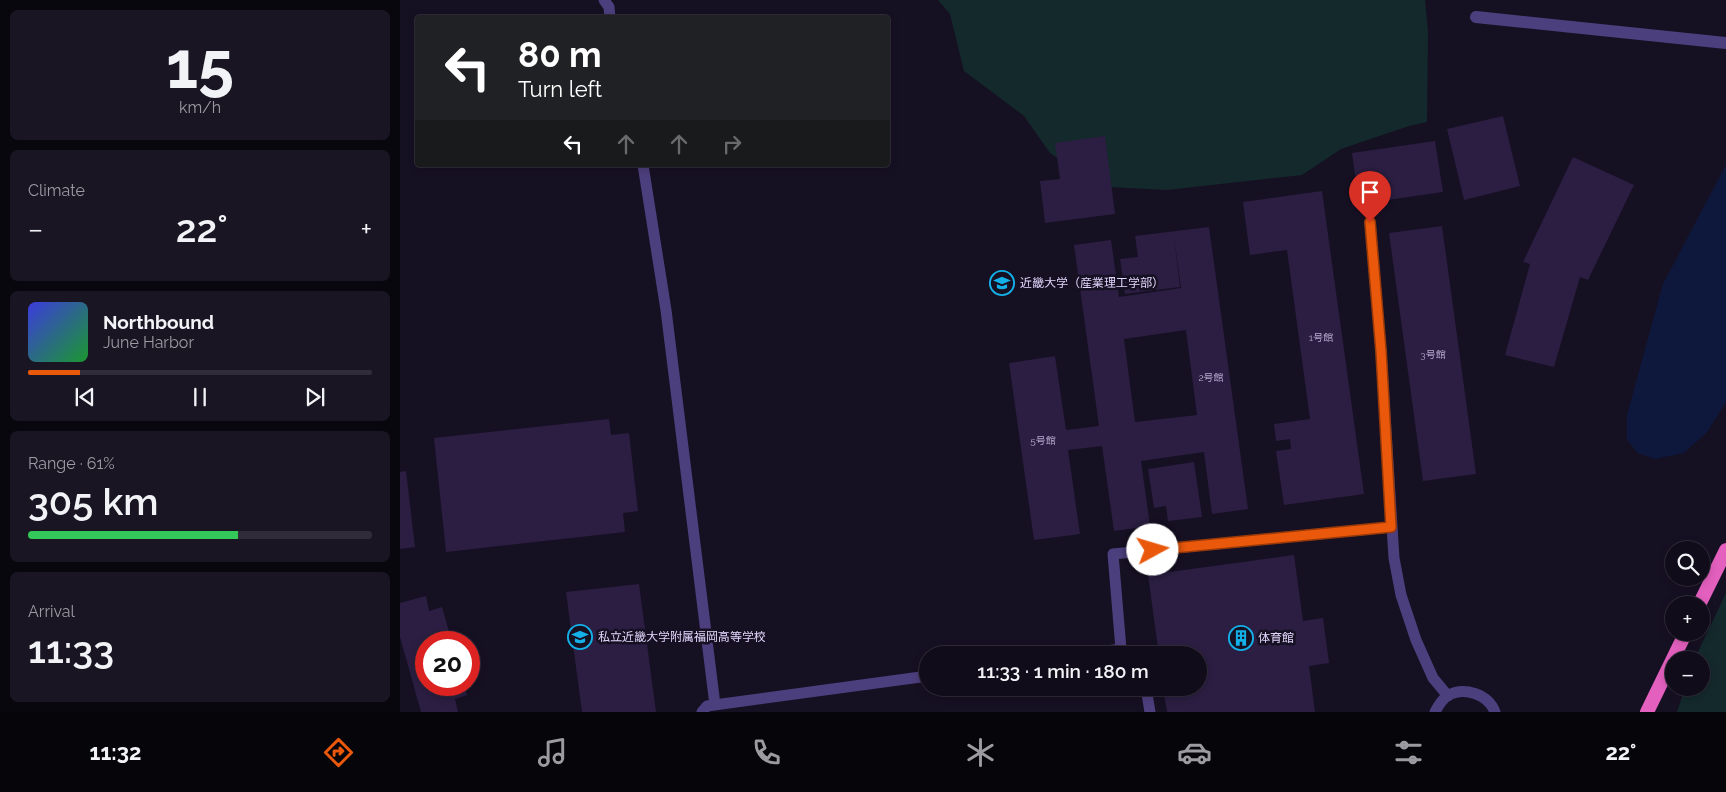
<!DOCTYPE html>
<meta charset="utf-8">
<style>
:root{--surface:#100c1a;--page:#191523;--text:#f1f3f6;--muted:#9c9ba2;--line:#302c39;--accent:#ea580c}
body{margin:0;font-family:Raleway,"Noto Sans JP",sans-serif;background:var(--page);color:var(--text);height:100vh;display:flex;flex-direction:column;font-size:19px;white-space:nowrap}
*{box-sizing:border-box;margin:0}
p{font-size:16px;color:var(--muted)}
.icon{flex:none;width:28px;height:28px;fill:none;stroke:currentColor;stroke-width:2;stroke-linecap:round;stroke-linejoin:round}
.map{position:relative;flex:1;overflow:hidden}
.side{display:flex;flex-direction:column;gap:10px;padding:10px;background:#09070e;width:400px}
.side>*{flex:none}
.guide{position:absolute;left:15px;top:15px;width:475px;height:152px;border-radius:5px;box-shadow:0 2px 8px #0003,0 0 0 1px var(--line);background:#202124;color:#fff;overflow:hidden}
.controls{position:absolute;left:1265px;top:541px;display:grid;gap:10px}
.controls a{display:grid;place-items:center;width:45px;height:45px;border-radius:50%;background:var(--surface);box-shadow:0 2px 8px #0003,0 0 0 1px var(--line);font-size:25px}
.speed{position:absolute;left:15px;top:631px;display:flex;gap:10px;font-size:25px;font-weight:700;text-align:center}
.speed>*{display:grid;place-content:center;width:65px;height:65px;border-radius:50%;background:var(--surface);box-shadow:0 2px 8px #0003,0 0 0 1px var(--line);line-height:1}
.speed .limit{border:8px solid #d22;background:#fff;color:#111}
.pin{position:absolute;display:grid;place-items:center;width:42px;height:42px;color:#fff;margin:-51px -21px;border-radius:50% 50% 50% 0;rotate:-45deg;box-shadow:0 0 5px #0007}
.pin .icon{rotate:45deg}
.me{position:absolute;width:55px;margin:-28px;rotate:84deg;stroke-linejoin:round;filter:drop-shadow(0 0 4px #0008)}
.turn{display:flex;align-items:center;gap:18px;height:105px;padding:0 20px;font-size:22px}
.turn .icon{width:65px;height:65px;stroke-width:2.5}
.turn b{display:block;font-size:35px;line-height:42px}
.lanes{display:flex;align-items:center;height:48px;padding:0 20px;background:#0003;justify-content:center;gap:25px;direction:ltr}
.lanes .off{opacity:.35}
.big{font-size:38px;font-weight:600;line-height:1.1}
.side .widget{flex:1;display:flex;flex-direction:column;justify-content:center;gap:8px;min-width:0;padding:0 18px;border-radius:8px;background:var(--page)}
.side .dial{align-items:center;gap:0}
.dial b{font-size:65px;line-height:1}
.song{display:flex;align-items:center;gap:15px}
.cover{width:60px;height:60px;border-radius:8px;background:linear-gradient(135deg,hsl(240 70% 55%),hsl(130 70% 35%))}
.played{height:5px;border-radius:2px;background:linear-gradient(90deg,var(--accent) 15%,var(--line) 15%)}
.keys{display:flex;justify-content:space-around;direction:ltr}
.heat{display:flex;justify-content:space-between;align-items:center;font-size:28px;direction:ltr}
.charge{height:8px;border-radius:4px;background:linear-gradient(90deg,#34c759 61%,var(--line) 0)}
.trip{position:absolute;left:519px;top:646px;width:288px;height:50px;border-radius:25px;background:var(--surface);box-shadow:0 2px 8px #0003,0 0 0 1px var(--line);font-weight:600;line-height:50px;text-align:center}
.tab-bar{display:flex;height:80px;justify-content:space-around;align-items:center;background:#06050a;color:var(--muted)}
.tab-bar .icon{width:35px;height:35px}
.tab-bar .on{color:var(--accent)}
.tab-bar b{font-size:22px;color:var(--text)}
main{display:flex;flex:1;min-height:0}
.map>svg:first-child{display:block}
</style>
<main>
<section class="side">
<div class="widget dial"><b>15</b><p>km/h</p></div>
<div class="widget"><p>Climate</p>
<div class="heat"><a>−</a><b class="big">22°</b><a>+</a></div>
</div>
<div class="widget">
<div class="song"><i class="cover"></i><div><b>Northbound</b><p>June Harbor</p></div></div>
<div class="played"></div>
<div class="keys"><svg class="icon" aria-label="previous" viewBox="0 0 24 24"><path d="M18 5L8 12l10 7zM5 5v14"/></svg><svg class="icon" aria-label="pause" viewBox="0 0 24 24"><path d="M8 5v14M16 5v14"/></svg><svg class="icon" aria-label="next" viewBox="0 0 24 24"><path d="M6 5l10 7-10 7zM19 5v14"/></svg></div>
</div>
<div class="widget"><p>Range · 61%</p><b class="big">305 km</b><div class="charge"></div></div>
<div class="widget"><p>Arrival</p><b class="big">11:33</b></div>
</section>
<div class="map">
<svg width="1326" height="712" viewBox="0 0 1326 712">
<rect width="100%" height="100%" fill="#161023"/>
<!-- green -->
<path fill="#14292c" d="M538,0H1025L1028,31L1027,122L1009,126L941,149L902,175L767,190L709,187L684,177L650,153L624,116L564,71L550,14Z
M1326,593V712H1277L1285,688H1301V660H1294Z"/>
<!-- water -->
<path fill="#0e183d" d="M1326,165V402L1307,432L1284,453L1255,459L1238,453L1227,440V415L1263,284Z"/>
<!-- building -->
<path fill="#2b1e42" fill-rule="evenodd" d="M1103,116L1120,186L1064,200L1047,129Z
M705,136L715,214L645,223L640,181L660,179L655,143Z
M1035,141L1043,192L959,204L952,153Z
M1173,157L1234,185L1188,280L1180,277L1154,367L1105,355L1130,264L1123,262Z
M922,191L964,494L884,505L876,451L891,449L890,439L876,441L874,424L910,419L887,250L850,255L843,202Z
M1042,226L1076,474L1023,481L989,233Z
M809,227L848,509L812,514L804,452L741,461L750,526L714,531L702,446L668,450L680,534L634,540L609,363L655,356L666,430L699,426L674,245L711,240L719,297L781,288L774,237L780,287L725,294L720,259L738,257L735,236ZM786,330L797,415L735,422L724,339Z
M209,419L211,435L229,433L238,511L223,513L225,532L46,552L34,438Z
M794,462L802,517L768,521L766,506L754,508L748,469Z
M6,471L15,547L0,549V472Z
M894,555L903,621L923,618L929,663L909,666L915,712H767L763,688H798V655H759L748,575Z
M239,584L256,712H182L166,592Z
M26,596L29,611L42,607L52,642H26V685H64L67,695L55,699L58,712H21L0,637V603Z"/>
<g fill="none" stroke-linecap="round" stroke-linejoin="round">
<!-- service -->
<path stroke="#4c3f7d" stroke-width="11" d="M204,0L209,7L210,18
M243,165L266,310L315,705
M970,222L981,351L994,558L1001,595L1016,640L1033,678L1048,696
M678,655L721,649L713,554L991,527
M746,688L750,712
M302,712L307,706L528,676
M1035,712C1038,706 1042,700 1047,696C1064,686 1088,694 1095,712"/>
<!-- minor -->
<path stroke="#4c3f7d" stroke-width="12" d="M1076,17L1326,43"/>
<!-- trunk -->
<path stroke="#e360be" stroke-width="14" d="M1299,605L1326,550
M1247,712L1286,632"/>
</g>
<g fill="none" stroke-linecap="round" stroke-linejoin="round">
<defs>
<path id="route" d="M753,550L991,527L981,351L970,222"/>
</defs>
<!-- route casing -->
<use href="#route" stroke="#983908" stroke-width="12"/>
<!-- route -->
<use href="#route" stroke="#ea580c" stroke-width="9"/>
</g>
<!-- icons -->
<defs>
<symbol id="university-ring" viewBox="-11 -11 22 22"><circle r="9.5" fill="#161023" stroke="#14b0e8" stroke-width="1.5"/><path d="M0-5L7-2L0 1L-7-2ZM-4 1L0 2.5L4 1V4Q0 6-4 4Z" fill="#14b0e8"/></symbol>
<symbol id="school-ring" viewBox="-11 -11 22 22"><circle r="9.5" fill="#161023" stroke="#14b0e8" stroke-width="1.5"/><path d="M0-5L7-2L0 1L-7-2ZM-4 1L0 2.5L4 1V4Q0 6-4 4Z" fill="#14b0e8"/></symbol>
<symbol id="building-ring" viewBox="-11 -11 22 22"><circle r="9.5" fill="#161023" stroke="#14b0e8" stroke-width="1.5"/><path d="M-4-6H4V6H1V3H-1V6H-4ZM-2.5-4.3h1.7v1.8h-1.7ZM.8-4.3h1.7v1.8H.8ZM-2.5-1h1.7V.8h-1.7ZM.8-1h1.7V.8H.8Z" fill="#14b0e8"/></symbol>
</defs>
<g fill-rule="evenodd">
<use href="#university-ring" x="588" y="269" width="28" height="28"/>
<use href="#school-ring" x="166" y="623" width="28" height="28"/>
<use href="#building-ring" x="827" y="624" width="28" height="28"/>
</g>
<g text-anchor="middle" stroke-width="5" stroke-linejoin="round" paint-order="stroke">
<!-- number labels -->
<g font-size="10" fill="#b3a7cd">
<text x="921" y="341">1号館</text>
<text x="1033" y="358">3号館</text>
<text x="811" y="381">2号館</text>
<text x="643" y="444">5号館</text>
</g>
<!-- poi labels -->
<g font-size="12" fill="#e0d5fb" stroke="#161023" text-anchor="start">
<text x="620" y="287">近畿大学（産業理工学部）</text>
<text x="198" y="641">私立近畿大学附属福岡高等学校</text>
<text x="858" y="642">体育館</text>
</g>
</g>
</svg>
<div class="controls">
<a><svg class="icon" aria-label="search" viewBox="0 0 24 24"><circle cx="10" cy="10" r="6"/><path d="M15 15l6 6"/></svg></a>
<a>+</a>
<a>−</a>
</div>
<div class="speed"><div class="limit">20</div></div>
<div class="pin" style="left:970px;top:222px;background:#d93025"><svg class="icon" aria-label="arrive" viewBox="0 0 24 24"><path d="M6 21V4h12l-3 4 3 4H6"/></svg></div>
<svg class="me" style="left:753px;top:550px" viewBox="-20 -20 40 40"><circle r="19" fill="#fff"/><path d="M0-13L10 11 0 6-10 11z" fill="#ea580c"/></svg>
<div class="trip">11:33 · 1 min · 180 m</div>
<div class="guide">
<div class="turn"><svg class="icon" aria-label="left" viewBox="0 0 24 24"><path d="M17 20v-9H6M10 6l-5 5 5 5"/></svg><div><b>80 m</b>Turn left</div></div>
<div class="lanes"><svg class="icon" aria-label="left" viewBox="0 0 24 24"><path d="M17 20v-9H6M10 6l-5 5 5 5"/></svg><svg class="icon off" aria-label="ahead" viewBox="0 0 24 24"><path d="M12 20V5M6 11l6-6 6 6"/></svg><svg class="icon off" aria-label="ahead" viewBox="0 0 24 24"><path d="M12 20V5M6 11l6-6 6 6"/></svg><svg class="icon off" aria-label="right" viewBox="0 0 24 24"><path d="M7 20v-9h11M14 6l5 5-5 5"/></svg></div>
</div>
</div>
</main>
<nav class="tab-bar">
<b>11:32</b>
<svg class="icon on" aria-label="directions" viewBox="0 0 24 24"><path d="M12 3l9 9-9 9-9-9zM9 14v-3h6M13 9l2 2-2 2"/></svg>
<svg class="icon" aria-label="music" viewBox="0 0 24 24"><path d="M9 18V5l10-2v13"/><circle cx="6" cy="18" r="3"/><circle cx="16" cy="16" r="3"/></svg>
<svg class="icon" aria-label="phone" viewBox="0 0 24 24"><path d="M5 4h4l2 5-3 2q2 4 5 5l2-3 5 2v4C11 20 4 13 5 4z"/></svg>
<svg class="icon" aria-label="climate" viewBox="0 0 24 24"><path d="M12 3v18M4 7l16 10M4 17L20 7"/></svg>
<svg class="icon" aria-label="car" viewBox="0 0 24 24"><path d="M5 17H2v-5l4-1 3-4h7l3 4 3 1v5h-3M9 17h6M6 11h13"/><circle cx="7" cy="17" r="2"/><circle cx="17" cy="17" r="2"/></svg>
<svg class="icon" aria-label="filters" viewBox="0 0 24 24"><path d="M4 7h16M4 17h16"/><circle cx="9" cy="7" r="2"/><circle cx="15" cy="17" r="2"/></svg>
<b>22°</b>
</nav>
